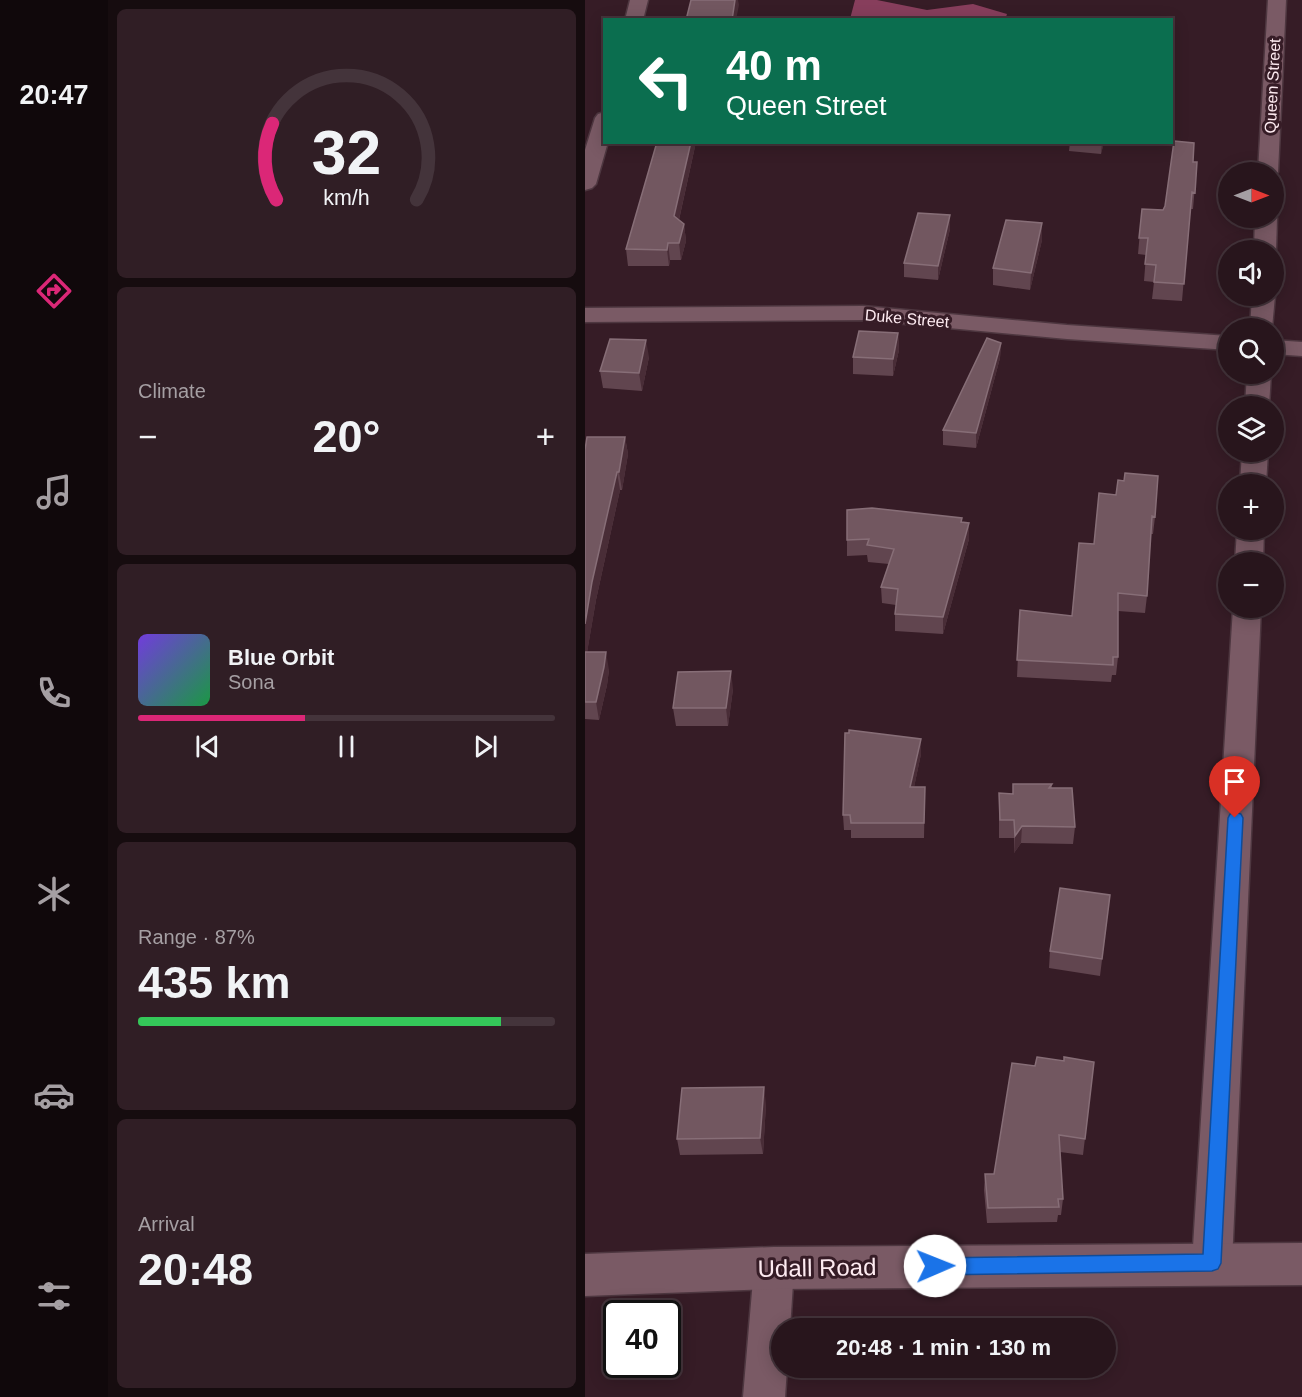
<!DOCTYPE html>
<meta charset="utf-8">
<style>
:root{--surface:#28151c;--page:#301e25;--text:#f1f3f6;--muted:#a59fa3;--line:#44343b;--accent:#db2777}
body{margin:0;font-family:Arial,sans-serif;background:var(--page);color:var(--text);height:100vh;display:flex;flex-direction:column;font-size:22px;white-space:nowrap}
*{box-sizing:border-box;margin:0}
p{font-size:20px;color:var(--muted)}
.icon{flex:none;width:33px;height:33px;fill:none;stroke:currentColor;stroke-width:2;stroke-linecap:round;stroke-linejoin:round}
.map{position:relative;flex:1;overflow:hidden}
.side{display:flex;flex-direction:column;gap:9px;padding:9px;background:#160c0f;width:477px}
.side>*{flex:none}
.guide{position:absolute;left:18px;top:18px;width:570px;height:126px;border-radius:0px;box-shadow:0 3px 15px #0003,0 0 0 2px var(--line);background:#0b6e4f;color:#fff;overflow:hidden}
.needle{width:39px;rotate:90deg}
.tools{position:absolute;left:633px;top:162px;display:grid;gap:12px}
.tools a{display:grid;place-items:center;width:66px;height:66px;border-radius:50%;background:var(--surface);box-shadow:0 3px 15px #0003,0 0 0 2px var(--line);font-size:30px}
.speed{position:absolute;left:18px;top:1300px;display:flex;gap:12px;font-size:30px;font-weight:700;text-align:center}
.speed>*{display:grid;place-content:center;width:78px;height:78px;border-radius:50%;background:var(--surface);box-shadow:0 3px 15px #0003,0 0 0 2px var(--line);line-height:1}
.speed .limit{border:3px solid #111;border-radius:9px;background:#fff;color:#111}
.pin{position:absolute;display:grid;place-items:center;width:51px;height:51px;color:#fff;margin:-62px -26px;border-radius:50% 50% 50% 0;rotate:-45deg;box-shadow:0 0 6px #0007}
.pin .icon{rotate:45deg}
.me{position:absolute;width:66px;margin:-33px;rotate:89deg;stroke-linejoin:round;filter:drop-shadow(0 0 4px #0008)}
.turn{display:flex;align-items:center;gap:21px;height:126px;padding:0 24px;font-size:27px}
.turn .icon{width:78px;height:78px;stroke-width:2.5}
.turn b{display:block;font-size:42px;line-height:51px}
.big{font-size:45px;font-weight:800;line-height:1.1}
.side .tile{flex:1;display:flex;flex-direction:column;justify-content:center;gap:9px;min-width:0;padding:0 21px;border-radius:9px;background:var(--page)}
.side .dial{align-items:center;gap:0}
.dial svg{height:156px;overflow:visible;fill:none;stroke:var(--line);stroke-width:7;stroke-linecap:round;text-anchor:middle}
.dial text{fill:var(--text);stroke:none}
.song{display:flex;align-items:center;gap:18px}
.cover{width:72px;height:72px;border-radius:9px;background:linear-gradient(135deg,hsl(260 70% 55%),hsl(140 70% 35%))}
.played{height:6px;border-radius:3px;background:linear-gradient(90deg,var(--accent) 40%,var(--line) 40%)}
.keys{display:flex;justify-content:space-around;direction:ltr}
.heat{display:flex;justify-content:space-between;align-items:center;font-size:33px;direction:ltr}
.charge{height:9px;border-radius:4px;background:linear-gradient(90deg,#34c759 87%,var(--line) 0)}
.trip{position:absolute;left:186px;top:1318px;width:345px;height:60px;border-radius:30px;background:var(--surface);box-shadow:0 3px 15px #0003,0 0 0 2px var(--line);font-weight:800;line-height:60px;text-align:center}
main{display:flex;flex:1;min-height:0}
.dock{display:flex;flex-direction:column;width:108px;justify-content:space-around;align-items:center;background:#10080b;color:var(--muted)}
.dock .icon{width:42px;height:42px}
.dock .active{color:var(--accent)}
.dock b{font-size:27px;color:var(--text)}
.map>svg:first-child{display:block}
</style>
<main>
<nav class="dock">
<b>20:47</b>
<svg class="icon active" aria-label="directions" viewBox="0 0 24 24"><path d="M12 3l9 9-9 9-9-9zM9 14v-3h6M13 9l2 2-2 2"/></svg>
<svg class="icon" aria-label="music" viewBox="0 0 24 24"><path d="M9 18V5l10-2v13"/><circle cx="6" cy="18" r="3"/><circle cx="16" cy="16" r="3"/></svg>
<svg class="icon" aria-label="phone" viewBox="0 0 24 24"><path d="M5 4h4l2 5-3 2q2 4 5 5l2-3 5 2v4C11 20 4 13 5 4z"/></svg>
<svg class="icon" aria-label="climate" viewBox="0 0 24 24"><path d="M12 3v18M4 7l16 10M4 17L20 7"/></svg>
<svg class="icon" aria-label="car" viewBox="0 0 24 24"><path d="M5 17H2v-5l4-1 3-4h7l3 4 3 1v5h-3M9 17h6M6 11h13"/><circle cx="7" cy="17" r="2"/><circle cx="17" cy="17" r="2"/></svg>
<svg class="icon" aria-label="filters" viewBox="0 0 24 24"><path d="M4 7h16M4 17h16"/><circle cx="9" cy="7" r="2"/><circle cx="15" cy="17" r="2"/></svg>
</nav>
<section class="side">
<div class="tile dial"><svg viewBox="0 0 100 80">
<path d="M14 69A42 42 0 1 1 86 69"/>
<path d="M14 69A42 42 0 0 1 12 30" stroke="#db2777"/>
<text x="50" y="56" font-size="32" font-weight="700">32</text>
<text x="50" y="72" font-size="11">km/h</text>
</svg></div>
<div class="tile"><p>Climate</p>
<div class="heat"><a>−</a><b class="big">20°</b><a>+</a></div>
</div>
<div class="tile">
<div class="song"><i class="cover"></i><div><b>Blue Orbit</b><p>Sona</p></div></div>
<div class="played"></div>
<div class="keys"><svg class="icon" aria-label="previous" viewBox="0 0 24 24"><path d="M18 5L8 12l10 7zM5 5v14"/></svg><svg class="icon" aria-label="pause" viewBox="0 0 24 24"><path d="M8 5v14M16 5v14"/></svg><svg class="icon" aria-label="next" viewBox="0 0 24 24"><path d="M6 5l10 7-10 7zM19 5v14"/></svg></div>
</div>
<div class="tile"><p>Range · 87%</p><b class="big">435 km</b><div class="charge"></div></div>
<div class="tile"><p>Arrival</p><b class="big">20:48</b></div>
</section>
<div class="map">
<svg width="717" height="1397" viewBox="0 0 717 1397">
<rect width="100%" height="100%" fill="#361c26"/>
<!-- forest -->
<path fill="#873e5c" d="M270,0H292L342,10L388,4L422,14L420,20L265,19Z"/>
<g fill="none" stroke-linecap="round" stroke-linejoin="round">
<defs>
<path id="minor" d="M45,0H63L58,20H40Z
M683,0H701L693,172L688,177V172H673Z
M20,112V142H23L11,184L7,188L0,190V150L10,118L13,114Z
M688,213L692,218L691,250L688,254V250H669L670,218H688Z
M688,295L690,296L687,328H665L667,296Z
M278,306L482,325L644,336V350L482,339L278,320L0,322V308Z
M688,340L717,342V356L688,354Z
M662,374H686L684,406H660Z
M657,452H683L681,484H655Z
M652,530H679L678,562H650Z
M648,608H676L647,1263L641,1276L627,1282L613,1276L607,1263Z
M189,1249L203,1255L209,1268L205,1329H196V1368H202L200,1397H158L169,1268L175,1255Z"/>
<path id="tertiary" d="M717,1243V1285L189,1289L0,1296V1254L189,1247Z"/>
</defs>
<!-- minor casing -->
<use href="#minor" stroke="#4e3740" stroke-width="3"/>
<!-- tertiary casing -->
<use href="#tertiary" stroke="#4e3740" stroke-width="3"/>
<!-- minor -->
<use href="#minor" fill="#7a5a65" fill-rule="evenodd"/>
<!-- tertiary -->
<use href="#tertiary" fill="#7a5a65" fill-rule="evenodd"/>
</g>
<!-- wall -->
<path fill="#61454f" d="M111,142L94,220L99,224L101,241L96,260H85L84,266H43L41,249Z
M485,142H519L516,154L484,151Z
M608,162H612L608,209H605L597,301L567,299L569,282L559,281L561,255L553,254L557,209L578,210Z
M365,215V229L353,280L319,277V263Z
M457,223V240L445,290L408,285V268Z
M313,333L314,350L308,376L268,374V357Z
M416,343L415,358L391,448L358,445V430Z
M64,357L57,391L18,388L15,371Z
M40,437L43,454L37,490H35L11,600L2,652L24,670L22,685L14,720L0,719V450Z
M539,481L570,517L568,534H566L562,596L560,613L533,611V657L531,675H527L526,682L432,677L435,610L487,616L509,544L531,495Z
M377,518V522L384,539L358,634L310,631V614L311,605L297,603L296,587L304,564L283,562L282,555L262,556V540Z
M148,689L143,726H91L88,708Z
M336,739V754L329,787H340L339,838H266V830H259L258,815Z
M428,784H467V788L490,827L488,844L436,843L429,853V838H414V793L428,794Z
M525,895L515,976L464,968L465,951Z
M479,1061L509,1062L498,1155L475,1152L478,1199L476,1215H473L472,1222L402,1223L399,1190L400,1174H409L450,1066Z
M181,1104L178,1154L95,1155L92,1139Z"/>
<!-- shaded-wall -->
<path fill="#492d37" d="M150,0H153L154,5L151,20H147Z
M106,142H111L91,233L89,216Z
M517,142H519L516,154Z
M365,215V229L353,280V266Z
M457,223V240L445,290L446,273Z
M99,224L101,241L96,260L94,243Z
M83,243L85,260L84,266L82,250Z
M313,333L314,350L308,376V359Z
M61,340L64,357L57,391L54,373Z
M416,343L415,358L391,448V433Z
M40,437L43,454L37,490L34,472Z
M32,472L35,490L11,600L0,665V624L7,582Z
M384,523V539L358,634V617Z
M21,652L24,670L22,685L14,720L11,702Z
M146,671L148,689L143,726L141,708Z
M336,739V754L326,802L325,787Z
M437,826L436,843L429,853L430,836Z
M179,1087L181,1104L178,1154L175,1138Z"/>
<!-- building -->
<path fill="#725760" stroke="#876e77" stroke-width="1.5" d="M106,0H150L147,20H101Z
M589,141L609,143L608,162H612L610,193L607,192L599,284L569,282L571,265L560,264L563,238H554L557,209L578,210L580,206Z
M72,142H106L89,216L99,224L94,243H83L82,250L41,249Z
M333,213L365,215L353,266L319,263Z
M421,220L457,223L446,273L408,268Z
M274,331L313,333L308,359L268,357Z
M402,338L416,343L391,433L358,430Z
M25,339L61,340L54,373L15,371Z
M2,437H40L34,472H32L7,582L0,624V450Z
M540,473L573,476L570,517L567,516L562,596L533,593V657H528V665L432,660L435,610L487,616L494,543L509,544L514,493L531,495L533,480L539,481Z
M287,508L377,518L376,522L384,523L358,617L310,614L313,589L296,587L309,549L282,545L284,539L262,540V510Z
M0,652H21L19,667L11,702H0Z
M146,671L141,708H88L93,672Z
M264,730L336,739L325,787H340L339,823H266L265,815H258L260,733H264Z
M428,784H467L464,788H487L490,827L437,826L430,836L429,820H415L414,793L428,794Z
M475,888L525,895L517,959L465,951Z
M452,1057L479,1061V1057L509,1062L500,1139L474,1135L478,1199H473L474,1207L403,1208L400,1174H409L427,1063L450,1066Z
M179,1087L175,1138L92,1139L97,1088Z"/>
<!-- route -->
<path fill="#1a73e8" stroke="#114b97" stroke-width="1.5" d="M650,812L656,814L658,818L636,1263L633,1269L627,1271L350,1275L344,1272L341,1266L344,1260L350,1258L618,1254L643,818L645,814Z"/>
<g text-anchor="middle" stroke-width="6" stroke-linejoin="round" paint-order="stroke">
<!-- far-street labels -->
<g font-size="16" fill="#fdeaf0" stroke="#361c26">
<text transform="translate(687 86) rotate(-87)" y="6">Queen Street</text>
<text transform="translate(322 318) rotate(5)" y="6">Duke Street</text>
</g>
<!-- near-street labels -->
<g font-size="24" fill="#fdeaf0" stroke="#361c26">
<text transform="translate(232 1268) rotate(-1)" y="8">Udall Road</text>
</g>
</g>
</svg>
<div class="tools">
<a><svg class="needle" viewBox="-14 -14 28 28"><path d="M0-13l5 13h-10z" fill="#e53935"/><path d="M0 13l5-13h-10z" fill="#a59fa3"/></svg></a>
<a><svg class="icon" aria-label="sound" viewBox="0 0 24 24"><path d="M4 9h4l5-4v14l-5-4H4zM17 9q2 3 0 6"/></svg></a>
<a><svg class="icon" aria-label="search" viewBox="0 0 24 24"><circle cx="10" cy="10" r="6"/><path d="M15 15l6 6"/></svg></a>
<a><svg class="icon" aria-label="layers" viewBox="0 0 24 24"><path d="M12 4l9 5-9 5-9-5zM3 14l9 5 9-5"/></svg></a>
<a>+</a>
<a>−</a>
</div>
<div class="speed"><div class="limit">40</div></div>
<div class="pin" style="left:650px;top:818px;background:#d93025"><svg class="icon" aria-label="arrive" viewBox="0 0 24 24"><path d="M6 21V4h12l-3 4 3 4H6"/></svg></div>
<svg class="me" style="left:350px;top:1266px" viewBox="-20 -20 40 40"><circle r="19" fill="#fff"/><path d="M0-13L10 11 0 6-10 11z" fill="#1a73e8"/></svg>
<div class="trip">20:48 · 1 min · 130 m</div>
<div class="guide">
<div class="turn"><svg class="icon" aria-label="left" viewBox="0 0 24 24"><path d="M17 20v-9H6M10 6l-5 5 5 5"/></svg><div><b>40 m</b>Queen Street</div></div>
</div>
</div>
</main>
